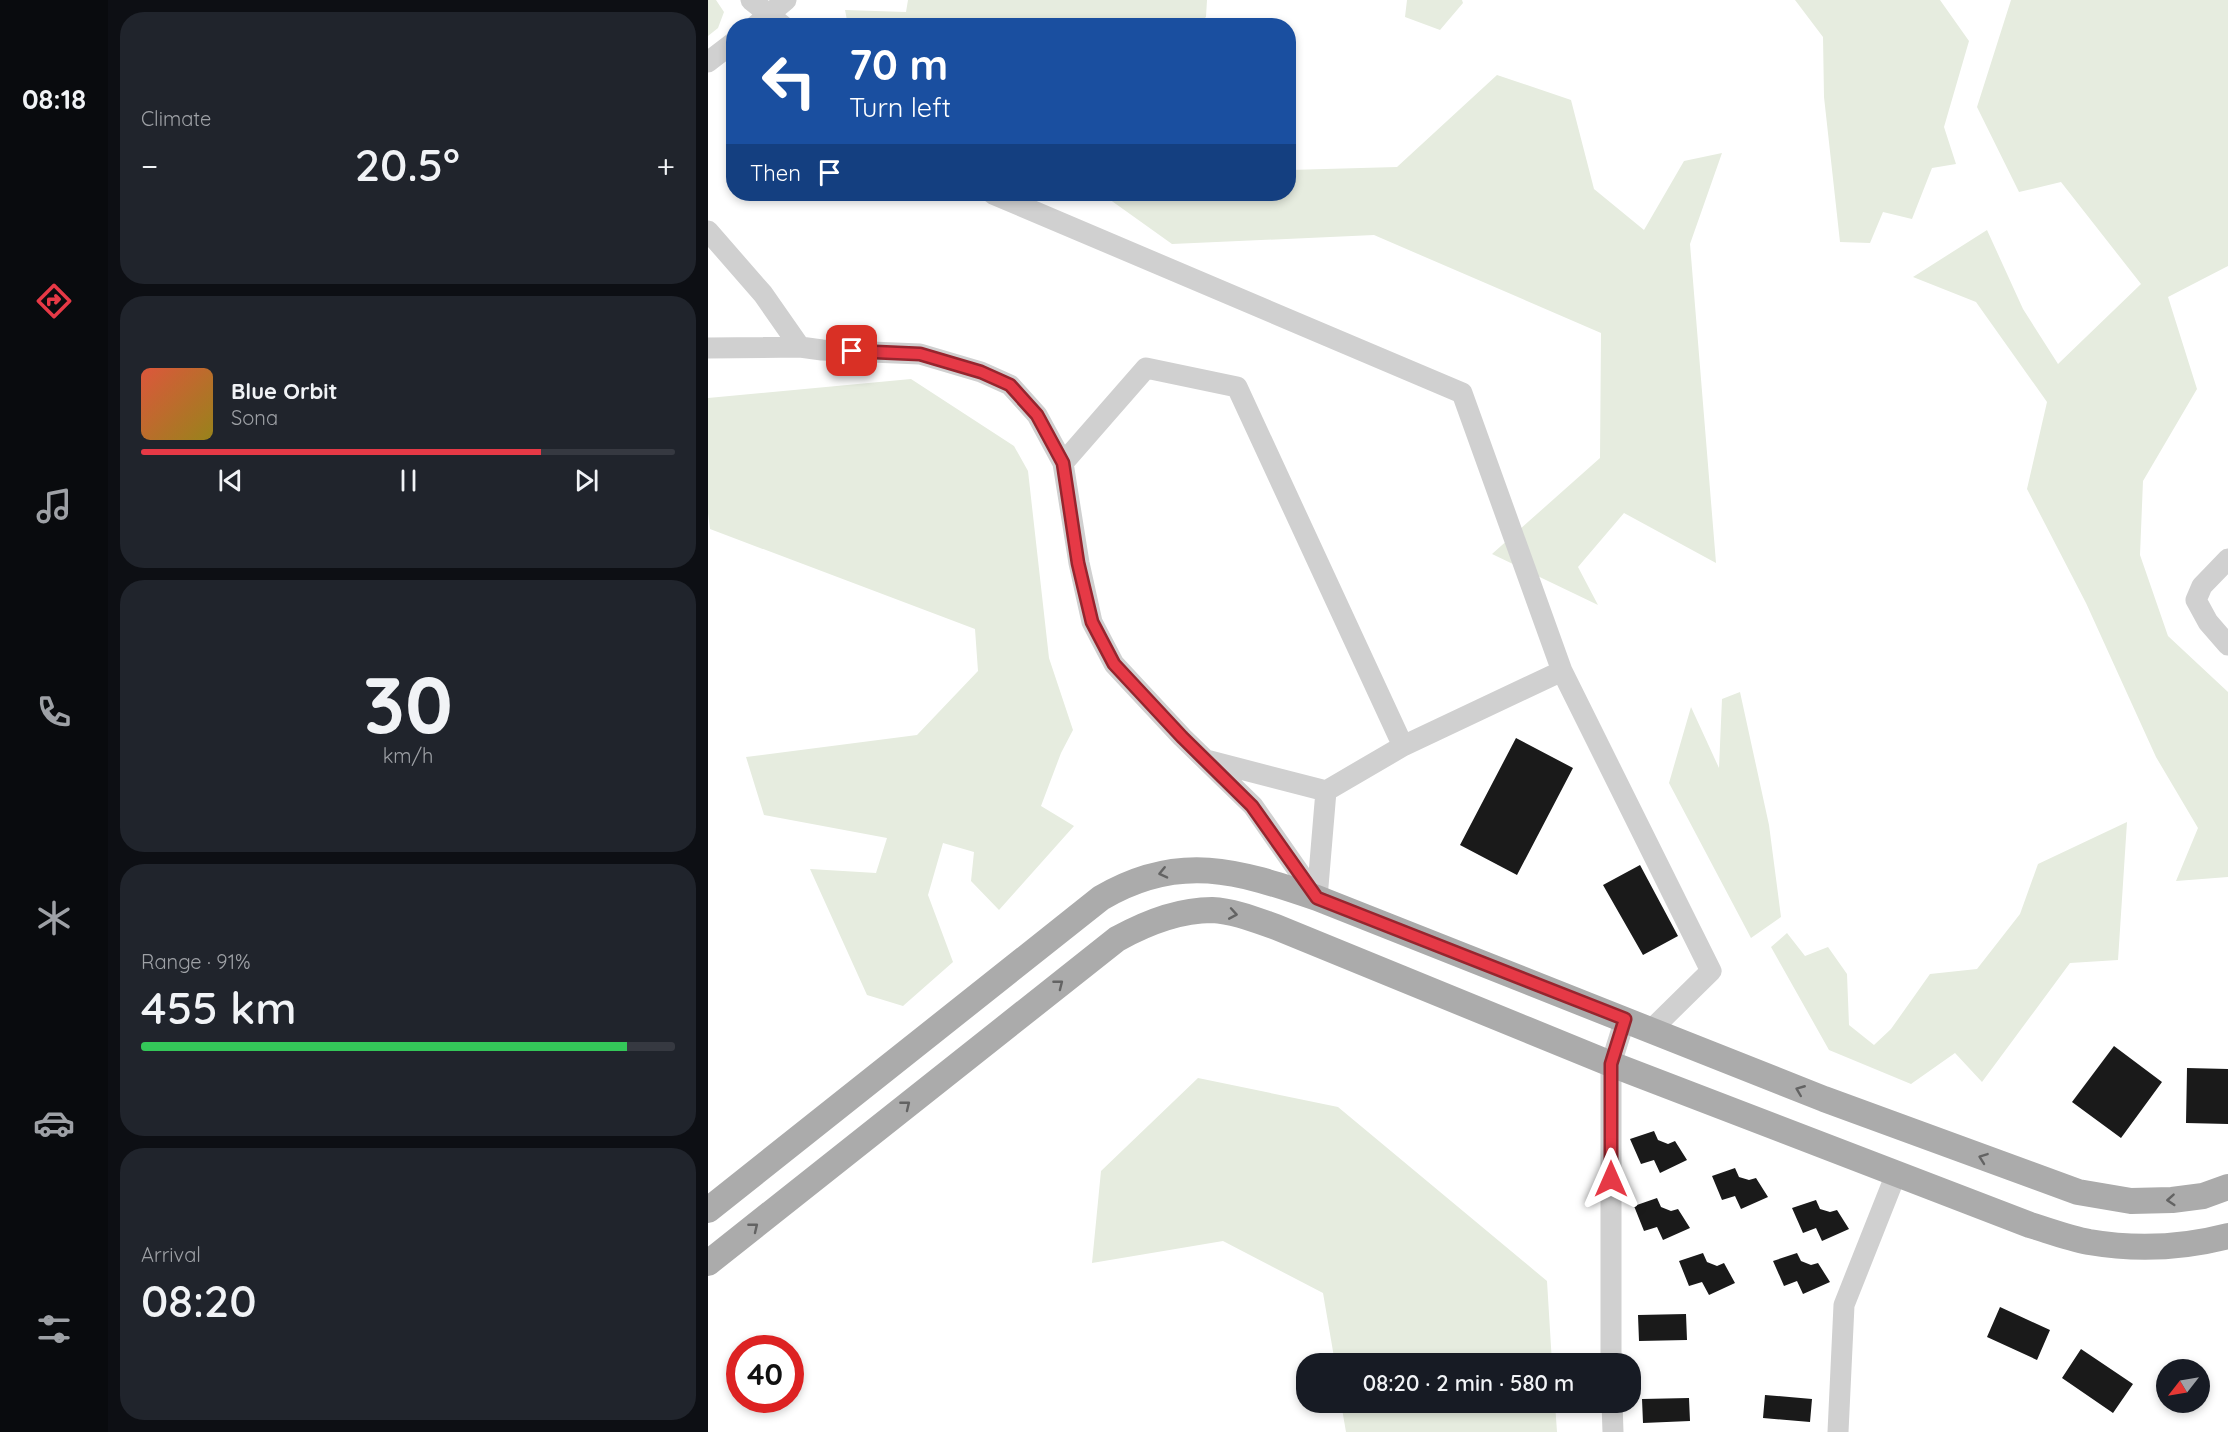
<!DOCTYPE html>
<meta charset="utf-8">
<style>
:root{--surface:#171b24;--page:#20242c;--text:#f1f3f6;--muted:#9ea1a6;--line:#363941;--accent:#e63946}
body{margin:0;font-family:Quicksand,sans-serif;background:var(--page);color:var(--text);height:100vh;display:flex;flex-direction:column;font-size:22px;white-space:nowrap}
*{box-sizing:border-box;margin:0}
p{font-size:20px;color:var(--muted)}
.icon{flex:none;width:33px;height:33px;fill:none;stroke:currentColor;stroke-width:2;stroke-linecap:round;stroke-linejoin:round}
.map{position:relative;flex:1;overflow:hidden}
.sheet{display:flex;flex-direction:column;gap:12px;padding:12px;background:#0d0f14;width:600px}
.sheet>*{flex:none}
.banner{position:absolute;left:18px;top:18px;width:570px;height:183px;border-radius:24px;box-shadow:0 3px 9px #0003;background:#1a4fa0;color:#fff;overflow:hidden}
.needle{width:39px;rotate:239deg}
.fabs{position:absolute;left:1448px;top:1359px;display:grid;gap:12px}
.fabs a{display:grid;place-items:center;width:54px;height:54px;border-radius:50%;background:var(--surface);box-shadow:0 3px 9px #0003;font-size:30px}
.speed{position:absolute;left:18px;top:1335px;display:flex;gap:12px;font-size:30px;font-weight:700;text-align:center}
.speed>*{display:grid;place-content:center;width:78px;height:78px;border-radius:50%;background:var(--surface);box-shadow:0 3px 9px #0003;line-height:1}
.speed .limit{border:9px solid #d22;background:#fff;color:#111}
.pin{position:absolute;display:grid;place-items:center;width:51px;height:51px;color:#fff;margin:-26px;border-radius:12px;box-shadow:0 3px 9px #0006}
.me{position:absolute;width:66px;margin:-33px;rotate:0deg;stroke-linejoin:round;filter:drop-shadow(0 0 4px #0008)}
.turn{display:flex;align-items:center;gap:21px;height:126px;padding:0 24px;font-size:27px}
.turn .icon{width:78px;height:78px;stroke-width:2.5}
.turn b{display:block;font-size:42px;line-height:51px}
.then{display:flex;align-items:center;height:57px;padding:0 24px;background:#0003;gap:12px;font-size:22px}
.big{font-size:45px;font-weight:600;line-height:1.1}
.sheet .tile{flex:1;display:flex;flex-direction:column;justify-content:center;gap:9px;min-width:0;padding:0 21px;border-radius:24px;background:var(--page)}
.sheet .dial{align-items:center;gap:0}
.dial b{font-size:78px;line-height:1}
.song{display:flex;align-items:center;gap:18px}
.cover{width:72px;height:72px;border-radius:9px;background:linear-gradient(135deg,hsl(10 70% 55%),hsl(50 70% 35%))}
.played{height:6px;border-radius:3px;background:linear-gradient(90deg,var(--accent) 75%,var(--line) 75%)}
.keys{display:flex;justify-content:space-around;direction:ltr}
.heat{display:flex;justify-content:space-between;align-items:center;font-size:33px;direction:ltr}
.charge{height:9px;border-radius:4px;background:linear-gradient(90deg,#34c759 91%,var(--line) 0)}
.trip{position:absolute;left:588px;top:1353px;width:345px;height:60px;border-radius:24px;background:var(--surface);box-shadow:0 3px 9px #0003;font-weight:600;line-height:60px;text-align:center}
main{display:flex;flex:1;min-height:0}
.menu{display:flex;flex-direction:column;width:108px;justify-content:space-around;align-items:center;background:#090b0e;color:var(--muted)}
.menu .icon{width:42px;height:42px}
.menu .current{color:var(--accent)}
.menu b{font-size:27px;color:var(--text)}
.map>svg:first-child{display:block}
</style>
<main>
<nav class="menu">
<b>08:18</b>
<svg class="icon current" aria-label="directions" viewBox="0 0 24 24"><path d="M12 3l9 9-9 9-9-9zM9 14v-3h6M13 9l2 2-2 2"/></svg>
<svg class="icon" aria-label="music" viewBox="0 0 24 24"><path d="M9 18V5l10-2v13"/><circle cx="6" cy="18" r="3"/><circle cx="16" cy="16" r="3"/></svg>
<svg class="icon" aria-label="phone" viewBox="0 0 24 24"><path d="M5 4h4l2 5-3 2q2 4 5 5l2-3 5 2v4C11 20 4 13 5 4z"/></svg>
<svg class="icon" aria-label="climate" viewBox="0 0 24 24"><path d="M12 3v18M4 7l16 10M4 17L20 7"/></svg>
<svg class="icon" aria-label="car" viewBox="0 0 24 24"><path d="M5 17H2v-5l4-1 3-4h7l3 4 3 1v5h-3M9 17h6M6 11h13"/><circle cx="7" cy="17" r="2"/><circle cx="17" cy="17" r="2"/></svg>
<svg class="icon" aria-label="filters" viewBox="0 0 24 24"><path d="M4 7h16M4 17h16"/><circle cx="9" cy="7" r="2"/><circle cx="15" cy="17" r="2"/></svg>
</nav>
<section class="sheet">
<div class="tile"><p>Climate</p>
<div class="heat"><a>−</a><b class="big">20.5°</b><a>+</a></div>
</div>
<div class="tile">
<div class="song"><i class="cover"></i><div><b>Blue Orbit</b><p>Sona</p></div></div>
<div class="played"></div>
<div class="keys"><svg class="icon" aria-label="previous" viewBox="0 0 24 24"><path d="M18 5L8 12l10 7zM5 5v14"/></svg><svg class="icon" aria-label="pause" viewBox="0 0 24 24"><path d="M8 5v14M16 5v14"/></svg><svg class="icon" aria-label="next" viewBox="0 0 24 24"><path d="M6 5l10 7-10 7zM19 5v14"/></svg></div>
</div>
<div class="tile dial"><b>30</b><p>km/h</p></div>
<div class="tile"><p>Range · 91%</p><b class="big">455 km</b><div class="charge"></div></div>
<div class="tile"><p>Arrival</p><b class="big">08:20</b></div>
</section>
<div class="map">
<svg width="1520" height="1432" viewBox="0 0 1520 1432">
<rect width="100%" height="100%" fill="#fff"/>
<!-- green -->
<path fill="#e6ecdf" d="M0,0H8L16,12L10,28L0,36Z
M200,0H499L498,17L488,25L371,26L361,21L348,26L140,25L137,10L198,12Z
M699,0H754L755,3L732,30L697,17Z
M1087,0H1232L1261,41L1236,127L1248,164L1224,168L1204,219L1175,212L1162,243L1132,242L1116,97L1115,37Z
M1303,0H1520V266L1460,297L1489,389L1435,481L1432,555L1460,636L1520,692V877L1468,881L1490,828L1448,757L1378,603L1319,489L1339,402L1268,302L1205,277L1279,230L1315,309L1350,364L1433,284L1353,182L1311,192L1269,107Z
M789,75L863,100L886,189L936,230L976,161L1014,153L982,244L1008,563L916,513L870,567L890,605L784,554L892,458L893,333L666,235L464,244L394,194H580L581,170L689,167Z
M203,379L306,446L320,471L341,658L365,730L353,753L333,806L366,826L291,910L263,881L266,852L235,843L220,895L245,962L195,1006L159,995L102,869L168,873L179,838L56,815L38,757L209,735L270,671L267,629L2,529L0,513V398Z
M1032,692L1061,825L1073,917L1043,938L961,783L983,707L1011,768L1014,699Z
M1419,822L1410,960L1362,963L1274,1082L1247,1053L1203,1084L1121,1050L1063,947L1079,933L1097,956L1120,947L1139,974L1141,1025L1166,1045L1183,1029L1222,974L1269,969L1312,914L1330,864Z
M490,1078L630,1107L839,1281L844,1363H627L615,1293L515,1241L384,1263L393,1171Z
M633,1403H847L849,1432H638Z"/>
<!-- building -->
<path fill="#1a1a1a" d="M808,738L865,768L809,875L752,845Z
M932,865L970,936L935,955L895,885Z
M1406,1046L1454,1082L1413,1138L1364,1102Z
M1479,1068L1520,1069V1124L1478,1123Z
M946,1131L950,1140L960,1144L967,1141L979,1160L952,1173L946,1160L933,1164L922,1139Z
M1027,1168L1031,1177L1041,1180L1048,1178L1060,1197L1033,1209L1027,1196L1014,1200L1004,1176Z
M949,1198L953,1207L963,1211L970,1209L982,1228L955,1240L949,1227L936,1231L926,1206Z
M1108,1200L1112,1209L1122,1212L1129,1210L1141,1229L1114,1241L1108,1228L1095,1233L1084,1208Z
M995,1253L999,1262L1009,1266L1016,1263L1027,1283L1001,1295L994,1282L981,1286L971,1261Z
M1089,1253L1093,1261L1103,1265L1110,1263L1122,1282L1095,1294L1089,1281L1076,1286L1065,1261Z
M1292,1307L1342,1330L1329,1360L1279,1337Z
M978,1314L979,1340L931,1341L930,1315Z
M1373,1349L1425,1384L1405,1413L1354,1378Z
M1057,1395L1104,1399L1102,1422L1055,1418Z
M981,1398L982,1421L935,1423L934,1399Z"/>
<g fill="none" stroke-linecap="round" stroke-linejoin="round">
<!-- minor -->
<path stroke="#d0d0d0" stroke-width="21" d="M43,0L75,26
M47,26L78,0
M0,62L26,42
M285,194L754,393L854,671L1003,971L943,1030
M0,231L55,294L92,347L114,350L212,354L273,372L302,385L329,415L355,463L371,563L384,622L406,664L474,737L545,806L609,898
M0,348L92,347
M355,463L438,368L529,387L695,746L854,671
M1520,559L1494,586L1488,600L1500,622L1520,645
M498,760L618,791L695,746
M609,898L618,791
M903,1364V1064L917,1019
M904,1402L905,1432
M1130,1432L1136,1305L1188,1174"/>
<!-- major -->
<path stroke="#ababab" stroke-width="26" d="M0,1210L393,898C471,852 530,871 609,898L1116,1099L1370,1192L1423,1201L1464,1200L1495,1196L1520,1187
M0,1263L409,939C438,923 470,910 504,910C526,911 548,920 568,927L903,1064L1322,1225C1342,1231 1361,1238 1381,1242C1428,1250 1474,1248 1520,1236"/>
</g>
<!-- one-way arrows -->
<defs><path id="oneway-chevron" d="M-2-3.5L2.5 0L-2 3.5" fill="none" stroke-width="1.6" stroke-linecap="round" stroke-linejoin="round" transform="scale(1.5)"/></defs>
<g stroke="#636363">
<use href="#oneway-chevron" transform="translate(455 873) rotate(167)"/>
<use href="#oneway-chevron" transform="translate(525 914) rotate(10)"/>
<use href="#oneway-chevron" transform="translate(351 984) rotate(-38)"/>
<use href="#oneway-chevron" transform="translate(1092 1090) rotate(-158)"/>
<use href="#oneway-chevron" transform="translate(198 1105) rotate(-39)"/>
<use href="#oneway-chevron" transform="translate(1275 1158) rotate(-160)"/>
<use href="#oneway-chevron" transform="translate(1463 1200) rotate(176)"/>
<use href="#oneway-chevron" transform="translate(46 1227) rotate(-39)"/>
</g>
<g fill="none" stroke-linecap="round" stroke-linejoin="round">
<defs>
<path id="route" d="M144,351L212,354L273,372L302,385L329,415L355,463L370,563L384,622L406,664L474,737L544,806L609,898L917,1019L903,1064V1179"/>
</defs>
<!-- route casing -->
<use href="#route" stroke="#96252e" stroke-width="15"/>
<!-- route -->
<use href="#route" stroke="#e63946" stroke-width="10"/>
</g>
</svg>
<div class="fabs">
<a><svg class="needle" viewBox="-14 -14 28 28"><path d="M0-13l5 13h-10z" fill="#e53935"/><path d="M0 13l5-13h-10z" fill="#9ea1a6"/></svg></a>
</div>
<div class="speed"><div class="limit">40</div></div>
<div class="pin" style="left:144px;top:351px;background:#d93025"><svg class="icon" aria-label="arrive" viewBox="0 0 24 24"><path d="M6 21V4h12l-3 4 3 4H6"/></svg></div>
<svg class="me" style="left:903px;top:1179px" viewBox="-20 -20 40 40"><path d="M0-17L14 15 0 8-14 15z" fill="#e63946" stroke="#fff" stroke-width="4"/></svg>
<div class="trip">08:20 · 2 min · 580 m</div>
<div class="banner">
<div class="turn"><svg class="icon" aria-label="left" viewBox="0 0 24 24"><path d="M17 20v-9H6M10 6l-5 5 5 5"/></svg><div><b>70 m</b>Turn left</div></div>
<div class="then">Then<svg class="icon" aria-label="arrive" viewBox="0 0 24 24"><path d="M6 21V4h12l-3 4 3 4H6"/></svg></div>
</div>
</div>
</main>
